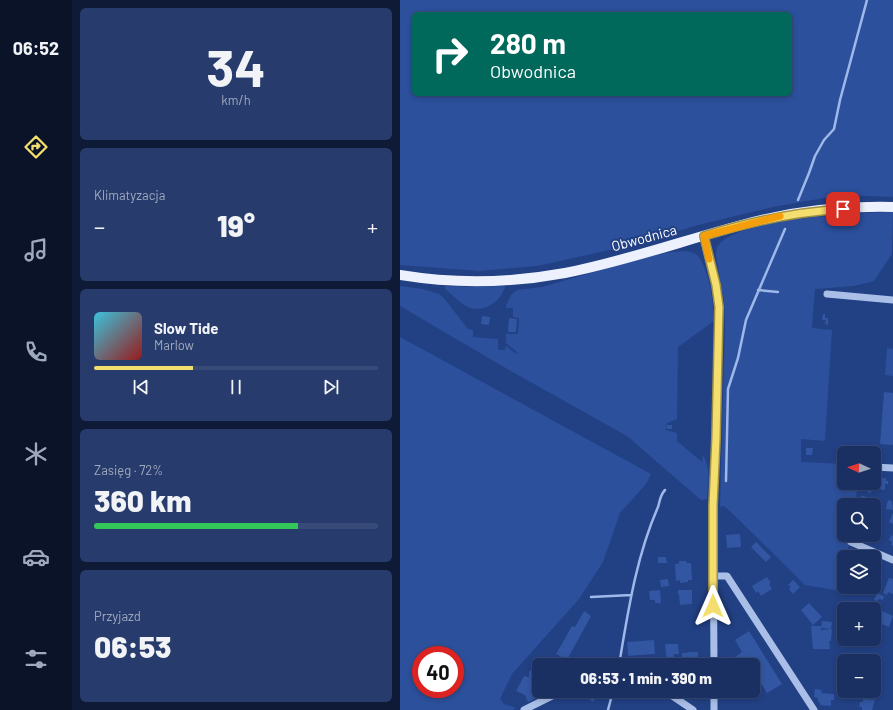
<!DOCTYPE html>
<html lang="pl">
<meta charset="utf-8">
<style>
:root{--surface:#1a3063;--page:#273c6c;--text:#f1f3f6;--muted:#9fa9be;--line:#384b78;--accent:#f4de6d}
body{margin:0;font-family:Barlow,sans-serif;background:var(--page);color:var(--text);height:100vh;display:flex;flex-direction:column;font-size:15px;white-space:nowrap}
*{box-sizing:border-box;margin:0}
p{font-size:13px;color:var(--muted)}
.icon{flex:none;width:22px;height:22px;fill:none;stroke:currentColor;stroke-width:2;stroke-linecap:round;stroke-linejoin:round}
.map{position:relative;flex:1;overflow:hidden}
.side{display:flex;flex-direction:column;gap:8px;padding:8px;background:#0e1a36;width:328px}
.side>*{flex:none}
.guide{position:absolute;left:12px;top:12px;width:380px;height:84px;border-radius:6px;box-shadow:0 2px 6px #0003,0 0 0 1px var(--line);background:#00695c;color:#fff;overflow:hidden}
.needle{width:26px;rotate:273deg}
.buttons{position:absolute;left:437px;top:446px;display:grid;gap:8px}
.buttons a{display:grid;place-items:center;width:44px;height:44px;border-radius:6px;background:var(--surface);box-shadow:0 2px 6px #0003,0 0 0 1px var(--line);font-size:20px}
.speed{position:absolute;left:12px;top:646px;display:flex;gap:8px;font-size:20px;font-weight:700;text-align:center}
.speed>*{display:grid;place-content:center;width:52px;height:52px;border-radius:50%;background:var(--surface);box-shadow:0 2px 6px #0003,0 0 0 1px var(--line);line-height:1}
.speed .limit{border:6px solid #d22;background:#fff;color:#111}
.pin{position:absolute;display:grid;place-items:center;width:34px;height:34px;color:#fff;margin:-17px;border-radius:8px;box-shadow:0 2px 6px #0006}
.me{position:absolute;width:44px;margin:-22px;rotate:0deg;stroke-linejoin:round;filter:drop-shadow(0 0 3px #0008)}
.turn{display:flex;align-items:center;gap:14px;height:84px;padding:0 12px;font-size:18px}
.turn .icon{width:52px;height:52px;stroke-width:2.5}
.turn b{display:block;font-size:28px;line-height:34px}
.big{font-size:30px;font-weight:800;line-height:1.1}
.side .widget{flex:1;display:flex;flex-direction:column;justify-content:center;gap:6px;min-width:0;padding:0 14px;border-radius:6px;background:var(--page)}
.side .dial{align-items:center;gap:0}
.dial b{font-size:52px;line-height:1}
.song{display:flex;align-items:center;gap:12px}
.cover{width:48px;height:48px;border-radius:6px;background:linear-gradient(135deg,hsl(190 70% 55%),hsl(0 70% 35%))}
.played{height:4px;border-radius:2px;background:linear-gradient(90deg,var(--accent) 35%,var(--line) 35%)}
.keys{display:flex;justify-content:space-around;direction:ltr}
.heat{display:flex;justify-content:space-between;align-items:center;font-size:22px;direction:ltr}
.charge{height:6px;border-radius:3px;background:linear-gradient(90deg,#34c759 72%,var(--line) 0)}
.trip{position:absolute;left:132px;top:658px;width:228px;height:40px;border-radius:6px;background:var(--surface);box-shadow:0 2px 6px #0003,0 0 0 1px var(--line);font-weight:800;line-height:40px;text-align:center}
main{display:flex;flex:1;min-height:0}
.dock{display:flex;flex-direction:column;width:72px;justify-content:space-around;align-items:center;background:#0a1328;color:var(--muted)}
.dock .icon{width:28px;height:28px}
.dock .active{color:var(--accent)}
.dock b{font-size:18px;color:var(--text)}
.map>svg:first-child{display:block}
</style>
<main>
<nav class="dock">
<b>06:52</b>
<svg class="icon active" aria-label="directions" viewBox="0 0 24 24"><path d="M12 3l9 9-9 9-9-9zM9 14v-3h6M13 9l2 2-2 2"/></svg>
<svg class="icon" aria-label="music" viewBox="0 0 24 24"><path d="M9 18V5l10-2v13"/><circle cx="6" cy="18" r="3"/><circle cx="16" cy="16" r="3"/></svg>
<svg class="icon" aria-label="phone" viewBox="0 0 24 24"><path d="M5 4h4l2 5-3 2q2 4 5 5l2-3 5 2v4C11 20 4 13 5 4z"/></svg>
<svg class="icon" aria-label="climate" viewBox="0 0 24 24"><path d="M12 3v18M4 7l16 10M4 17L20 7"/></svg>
<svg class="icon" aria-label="car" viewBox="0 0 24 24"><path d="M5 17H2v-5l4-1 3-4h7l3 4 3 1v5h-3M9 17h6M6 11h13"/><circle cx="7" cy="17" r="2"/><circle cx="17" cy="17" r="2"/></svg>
<svg class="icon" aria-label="filters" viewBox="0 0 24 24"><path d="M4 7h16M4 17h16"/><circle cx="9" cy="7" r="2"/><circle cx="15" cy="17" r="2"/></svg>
</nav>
<section class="side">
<div class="widget dial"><b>34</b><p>km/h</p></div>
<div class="widget"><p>Klimatyzacja</p>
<div class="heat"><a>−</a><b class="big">19°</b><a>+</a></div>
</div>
<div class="widget">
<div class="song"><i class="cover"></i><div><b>Slow Tide</b><p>Marlow</p></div></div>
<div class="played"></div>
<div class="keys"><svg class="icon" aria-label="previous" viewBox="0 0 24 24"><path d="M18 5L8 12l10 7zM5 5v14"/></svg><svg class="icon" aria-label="pause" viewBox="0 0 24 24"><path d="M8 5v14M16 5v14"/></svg><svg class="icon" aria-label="next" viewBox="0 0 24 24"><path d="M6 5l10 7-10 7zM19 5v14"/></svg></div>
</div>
<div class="widget"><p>Zasięg · 72%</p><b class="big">360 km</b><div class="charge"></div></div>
<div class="widget"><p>Przyjazd</p><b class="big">06:53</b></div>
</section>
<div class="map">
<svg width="493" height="710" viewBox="0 0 493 710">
<rect width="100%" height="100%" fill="#224084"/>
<!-- green -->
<path fill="#2c509c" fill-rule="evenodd" d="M0,0H493V197L441,195L373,207L302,224L219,248L137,266L79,271L0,265ZM14,14H390V94H14Z
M493,212L492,254L474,281L454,286L415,289L412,328L432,330L425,441L401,439V462L444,464V483H458L455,505H444V535H450L447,557H444V574L441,591L405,585L334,515L324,506L320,507L325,325L324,301L316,256C316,253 316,250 317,247C335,218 460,213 493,212Z
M286,251C290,252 294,252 297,255C309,267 314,305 314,321L278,347L277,419L267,423L266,430L277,433V441L302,462L303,455C311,469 308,484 307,499L301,500L227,436L109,370L0,306V286L23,289L39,294L43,297L68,329L73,330V337L98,339V350H105L106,346L116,354L117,352L106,343V334H118L119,318L113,317V308H106V306L111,295L117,290L142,287L254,255L273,252Z
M45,286L75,287L104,286L105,287C100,304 80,315 64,305C57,300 51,294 45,289Z
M0,337L251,474L246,484L220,513L203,562L179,599L112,674L100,699L104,704L116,708L113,710H0ZM21,655H55V689H21Z
M487,348L493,349V376L485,375Z"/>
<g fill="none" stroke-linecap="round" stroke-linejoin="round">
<!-- stream -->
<path stroke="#9eb8ea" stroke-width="2.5" d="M398,200L409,173L415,156L424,140L434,129L440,100L467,0
M358,290L378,292
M326,481L328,389L338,358L346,320L385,229
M191,597L231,595
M219,665C228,612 236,557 258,507C260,501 260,495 265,490
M208,710L213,691"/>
</g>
<!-- building -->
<path fill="#3256a1" d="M423,314H425V318H428V325L425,324L426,320H422Z
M82,316L90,317L89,325L81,324Z
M109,318L117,319L116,332H108Z
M484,392L493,393V445L480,444Z
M267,425H272V429H267Z
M406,448H413L412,455H406Z
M474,477L486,478V481H488V484H485V490L471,488V493L467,492L468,483H474Z
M461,496H465L464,503L465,505H459Z
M488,500L492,501L493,510L486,509Z
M493,513V524L489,522Z
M340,534L341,547L327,548L326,535Z
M491,535L493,536V546L491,545L492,542L489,540Z
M356,542L371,557L366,562L351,547Z
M258,557H266L267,563H258Z
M279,561H286L287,563H291L292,580H288V582L280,583V580L276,581L275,564H279Z
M474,571L478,572L474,581Z
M367,577L371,583L369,584L372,589L361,596L358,591L356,593L352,586Z
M489,578L493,579V594L488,592L487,595L483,593Z
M268,579L269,586L261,587L260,580Z
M393,580L400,587L393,594L389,589L391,587L388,585Z
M260,590L261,603H255V600H250L249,591Z
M278,590H292V604L280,605L279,594H278Z
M477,593L484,596L483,600L479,599L477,601L474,600Z
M409,603L422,617L413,625L401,610Z
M473,603L476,604L475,608L474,609H470Z
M478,609L493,616L489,627L474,621Z
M184,611L191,616L167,660L156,654L172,626L175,627Z
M422,621L432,622L431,629L421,628Z
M411,626H421V631V630L432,629L431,641H429L430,649H413Z
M349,631L382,684L367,693L354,672L353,673V665H340L335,657L342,652L335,640Z
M254,640L255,654L228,656L227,642Z
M265,644H278L279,654H274L275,665H267Z
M287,652H298V665H286V660H282V653H288Z
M139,668L138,690L140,696L128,702L125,695L116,691L124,676L129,677V671Z
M415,689L422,690L421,693L434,694V700H431V706L420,705V702H418V698L414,697Z
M193,691L198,694L196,697L191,693Z
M193,696L195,698L193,702L190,700Z
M463,699L475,700L472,710H462V707H459L460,702H463Z"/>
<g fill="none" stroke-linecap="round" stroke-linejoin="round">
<!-- minor -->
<path stroke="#aabfe8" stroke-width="7" d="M303,236L315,285L319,307L316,453L313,506L314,665
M427,294L493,300
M474,467L493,468
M451,542L493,560
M313,576H327L414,710
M265,691L293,710
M314,691V710
M124,710L162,691"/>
<!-- major -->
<path stroke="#edf1fe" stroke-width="10" d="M0,275C55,284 111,283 165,273C232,260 295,236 361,220C404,210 449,206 493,207"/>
</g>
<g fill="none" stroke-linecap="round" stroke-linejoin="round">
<defs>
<path id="route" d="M313,606V506L316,438L319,307L316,285L304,236C349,222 395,212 443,209"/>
</defs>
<!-- route casing -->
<use href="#route" stroke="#9f9047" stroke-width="10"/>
<!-- route -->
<use href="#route" stroke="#f4de6d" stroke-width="7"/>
<!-- slow -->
<path stroke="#f59e0b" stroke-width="7" d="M309,259L304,236L380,216"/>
</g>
<g text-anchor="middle" stroke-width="4" stroke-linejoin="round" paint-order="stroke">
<!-- street labels -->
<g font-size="14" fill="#fff" stroke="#224084">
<text transform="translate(244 238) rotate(-15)" y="5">Obwodnica</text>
</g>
</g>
</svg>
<div class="buttons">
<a><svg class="needle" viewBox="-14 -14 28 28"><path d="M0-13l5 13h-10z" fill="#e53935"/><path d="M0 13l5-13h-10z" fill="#9fa9be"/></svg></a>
<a><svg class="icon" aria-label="search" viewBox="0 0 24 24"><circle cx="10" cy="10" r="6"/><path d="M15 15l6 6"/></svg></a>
<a><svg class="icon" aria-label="layers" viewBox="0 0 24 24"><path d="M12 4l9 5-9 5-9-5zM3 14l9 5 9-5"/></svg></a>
<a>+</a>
<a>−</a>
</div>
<div class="speed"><div class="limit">40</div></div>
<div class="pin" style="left:443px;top:209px;background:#d93025"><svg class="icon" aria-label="arrive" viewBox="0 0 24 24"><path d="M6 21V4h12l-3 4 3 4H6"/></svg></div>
<svg class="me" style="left:313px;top:606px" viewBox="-20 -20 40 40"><path d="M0-17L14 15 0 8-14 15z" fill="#f4de6d" stroke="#fff" stroke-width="4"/></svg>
<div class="trip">06:53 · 1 min · 390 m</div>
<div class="guide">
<div class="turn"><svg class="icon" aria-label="right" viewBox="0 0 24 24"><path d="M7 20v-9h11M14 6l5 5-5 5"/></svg><div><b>280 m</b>Obwodnica</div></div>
</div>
</div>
</main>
